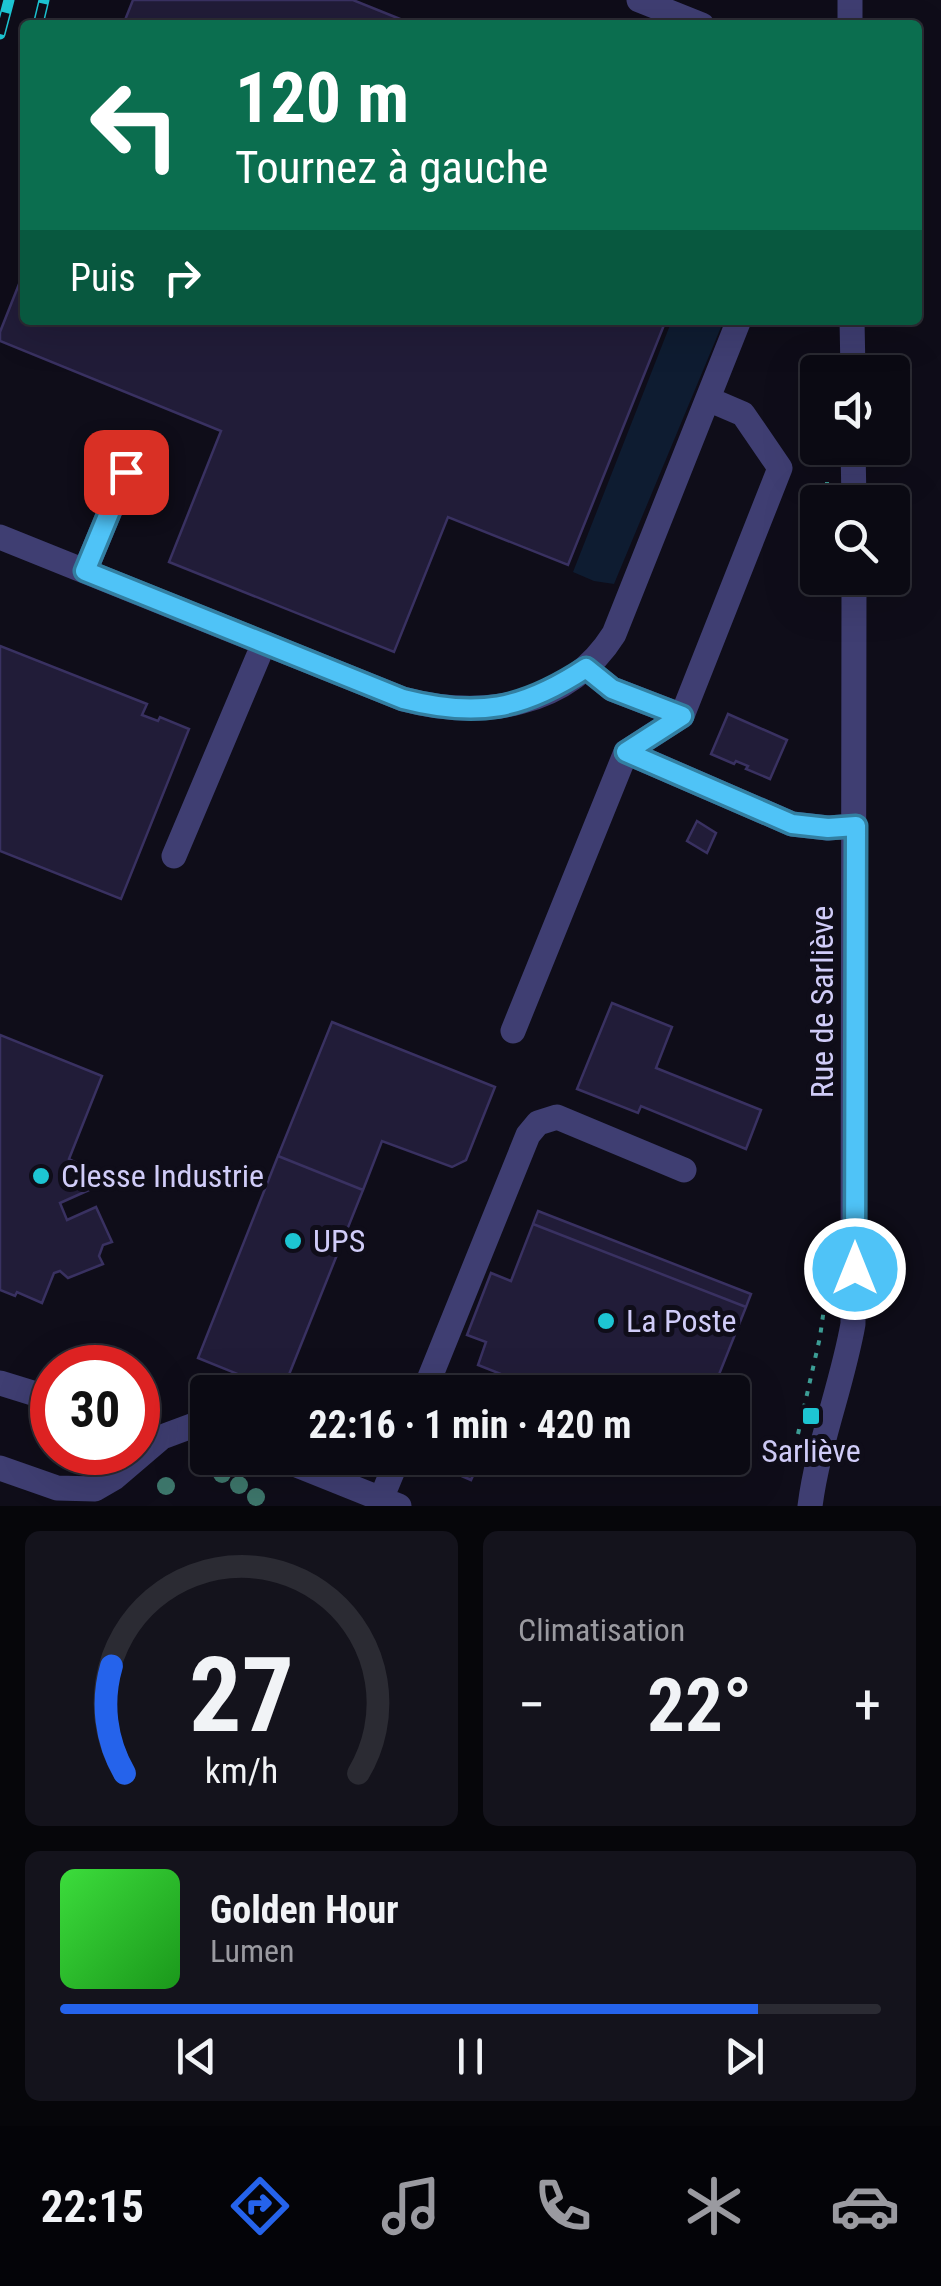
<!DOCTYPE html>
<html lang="fr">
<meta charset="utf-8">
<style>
:root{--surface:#0b0a13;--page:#14131c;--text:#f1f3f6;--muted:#9a9aa0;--line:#2b2b33;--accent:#2563eb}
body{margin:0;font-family:"Roboto Condensed",sans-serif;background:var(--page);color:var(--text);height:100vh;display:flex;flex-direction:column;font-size:38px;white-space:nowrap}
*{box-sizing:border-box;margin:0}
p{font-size:32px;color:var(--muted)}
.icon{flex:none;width:55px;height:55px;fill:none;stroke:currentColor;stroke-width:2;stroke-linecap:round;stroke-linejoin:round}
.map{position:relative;height:1506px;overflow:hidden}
.drawer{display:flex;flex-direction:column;gap:25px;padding:25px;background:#06060a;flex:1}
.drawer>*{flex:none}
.banner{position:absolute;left:20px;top:20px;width:902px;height:305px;border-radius:10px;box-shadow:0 10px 40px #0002,0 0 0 2px var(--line);background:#0b6e4f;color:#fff;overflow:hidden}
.fabs{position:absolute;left:800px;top:355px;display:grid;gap:20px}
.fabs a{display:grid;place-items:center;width:110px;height:110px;border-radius:10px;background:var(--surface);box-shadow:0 10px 40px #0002,0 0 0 2px var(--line);font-size:50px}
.speed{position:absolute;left:30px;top:1345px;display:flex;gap:20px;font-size:50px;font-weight:700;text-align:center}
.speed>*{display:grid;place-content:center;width:130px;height:130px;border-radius:50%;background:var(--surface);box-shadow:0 10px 40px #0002,0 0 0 2px var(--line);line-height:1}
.speed .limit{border:15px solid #d22;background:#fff;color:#111}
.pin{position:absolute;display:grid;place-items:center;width:85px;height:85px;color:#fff;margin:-42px;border-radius:20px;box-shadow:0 5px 15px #0006}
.me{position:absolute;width:110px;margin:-55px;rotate:0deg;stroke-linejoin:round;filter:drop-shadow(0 0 8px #0008)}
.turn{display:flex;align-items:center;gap:35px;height:210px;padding:0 50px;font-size:45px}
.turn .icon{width:130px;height:130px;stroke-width:2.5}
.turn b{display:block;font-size:70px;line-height:85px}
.then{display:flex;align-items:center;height:95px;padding:0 50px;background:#0003;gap:20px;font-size:38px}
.big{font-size:75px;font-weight:700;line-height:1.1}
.drawer .card{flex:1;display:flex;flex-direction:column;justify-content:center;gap:15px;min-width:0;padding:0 35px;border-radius:15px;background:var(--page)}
.drawer .dial{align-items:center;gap:0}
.dial svg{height:260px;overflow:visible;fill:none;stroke:var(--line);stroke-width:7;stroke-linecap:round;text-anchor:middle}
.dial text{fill:var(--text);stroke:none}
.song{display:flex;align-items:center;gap:30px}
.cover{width:120px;height:120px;border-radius:15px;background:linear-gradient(135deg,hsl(120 70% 55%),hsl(120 70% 35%))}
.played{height:10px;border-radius:5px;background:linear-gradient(90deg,var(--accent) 85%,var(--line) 85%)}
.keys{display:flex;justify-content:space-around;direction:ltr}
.heat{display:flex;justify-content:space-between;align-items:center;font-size:55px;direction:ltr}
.drawer .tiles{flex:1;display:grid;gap:25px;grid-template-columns:1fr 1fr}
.card:last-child{grid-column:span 2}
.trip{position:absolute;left:190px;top:1375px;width:560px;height:100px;border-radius:10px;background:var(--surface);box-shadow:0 10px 40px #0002,0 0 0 2px var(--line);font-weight:700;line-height:100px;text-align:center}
.dock{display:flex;height:160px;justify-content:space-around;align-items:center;background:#040408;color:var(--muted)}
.dock .icon{width:70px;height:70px}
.dock .selected{color:var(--accent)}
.dock b{font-size:45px;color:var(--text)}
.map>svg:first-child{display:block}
</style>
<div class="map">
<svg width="941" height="1506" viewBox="0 0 941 1506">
<rect width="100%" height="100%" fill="#0f0d19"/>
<!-- water -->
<path fill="#0e1c31" d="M672,320H724L614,584L594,581L573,572Z"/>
<!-- building -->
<path fill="#211c38" stroke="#393161" stroke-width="2.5" d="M133,0H353L415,25H123Z
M25,269V320H666L568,565L448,517L394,652L169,562L221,431L0,341V332Z
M0,646L147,704L142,715L158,721L160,717L189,729L121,899L0,851Z
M728,714L787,740L770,779L746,769L748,766L736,761L734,764L711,754Z
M697,821L716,833L707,853L687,841Z
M612,1003L672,1027L656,1068L761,1110L746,1149L641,1106L638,1113L577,1089Z
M332,1022L495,1087L466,1160L452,1167L382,1141L363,1190L278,1156Z
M0,1035L102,1076L69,1159L77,1163L89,1190L60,1203L67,1220L96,1207L112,1242L103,1245L99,1256L103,1264L68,1278L60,1271L54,1273L42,1303L17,1292L15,1296L0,1290Z
M278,1156L363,1190L282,1392L198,1358Z
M538,1211L751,1294L746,1307L533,1224Z
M533,1224L746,1307L712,1392H546L478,1365L486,1342L467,1335L491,1273L511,1281Z
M455,1458L480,1460L471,1480L450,1471Z"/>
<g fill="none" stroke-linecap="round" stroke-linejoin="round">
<!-- path -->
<path stroke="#3c9d95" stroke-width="4" stroke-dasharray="5 8" stroke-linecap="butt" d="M827,482V502
M798,1434L820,1337L827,1287"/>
<!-- minor -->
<path stroke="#3f3e72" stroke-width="25" d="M639,0L702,25
M850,25V0
M852,320L853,372
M853,448L854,502
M0,537L403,699C481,720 568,707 614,634L739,320
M85,571L126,472
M586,668L612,689L682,716
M626,752L792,824L828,828L855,826
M174,856L264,643
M513,1031L626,752L682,716L780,468L743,414L708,399
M0,1383L52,1399
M424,1392L528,1135L538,1123L557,1117L684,1170
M279,1458L399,1506
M0,1468L57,1488L95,1489L114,1478L162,1437L197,1424L208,1428
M381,1499L398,1458
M810,1506C818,1444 842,1386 853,1324L854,578"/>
<defs>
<path id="rail" d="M38,25L44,0
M0,34L9,0"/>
</defs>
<!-- rail casing -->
<use href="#rail" stroke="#1dc5d3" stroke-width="11"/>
<!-- rail -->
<use href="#rail" stroke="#0f0d19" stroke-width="8" stroke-dasharray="22" stroke-linecap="butt"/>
</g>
<!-- trees -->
<g fill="#3e776c">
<circle cx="222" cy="1474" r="9"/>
<circle cx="239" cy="1485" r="9"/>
<circle cx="166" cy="1486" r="9"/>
<circle cx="256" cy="1497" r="9"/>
</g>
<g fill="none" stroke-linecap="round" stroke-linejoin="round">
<defs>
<path id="route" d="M126,472L85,571L403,699C477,718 522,710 586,668L612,689L682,716L626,752L792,824L828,828L856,826L855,1269"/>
</defs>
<!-- route casing -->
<use href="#route" stroke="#337fa1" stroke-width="25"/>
<!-- route -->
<use href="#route" stroke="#4fc3f7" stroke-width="18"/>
</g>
<!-- markers -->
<g fill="#1dc5d3" stroke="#0f0d19" stroke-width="4">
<circle cx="41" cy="1176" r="10"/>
<circle cx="293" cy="1241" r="10"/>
<circle cx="606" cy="1321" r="10"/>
<rect x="801" y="1406" width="20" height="20" rx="5"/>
</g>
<g text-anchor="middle" stroke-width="10" stroke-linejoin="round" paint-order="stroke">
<!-- street labels -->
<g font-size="32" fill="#d0ccf8" stroke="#0f0d19">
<text transform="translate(822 1002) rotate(-90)" y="11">Rue de Sarliève</text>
</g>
<!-- poi labels -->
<g font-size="32" fill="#d0ccf8" stroke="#0f0d19" text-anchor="start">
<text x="61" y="1187">Clesse Industrie</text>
<text x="313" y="1252">UPS</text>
<text x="626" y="1332">La Poste</text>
<text x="811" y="1462" text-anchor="middle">Sarliève</text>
</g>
</g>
</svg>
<div class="fabs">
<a><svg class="icon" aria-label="sound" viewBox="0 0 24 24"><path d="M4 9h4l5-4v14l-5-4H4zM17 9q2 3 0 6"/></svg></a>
<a><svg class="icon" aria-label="search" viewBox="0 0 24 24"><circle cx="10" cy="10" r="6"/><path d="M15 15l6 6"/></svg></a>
</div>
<div class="speed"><div class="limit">30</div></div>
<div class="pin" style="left:126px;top:472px;background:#d93025"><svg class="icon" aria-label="arrive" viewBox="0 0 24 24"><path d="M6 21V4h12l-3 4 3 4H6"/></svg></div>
<svg class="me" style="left:855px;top:1269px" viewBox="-20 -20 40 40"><circle r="17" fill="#4fc3f7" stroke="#fff" stroke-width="3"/><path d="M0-11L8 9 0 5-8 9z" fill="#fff"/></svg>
<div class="trip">22:16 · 1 min · 420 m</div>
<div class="banner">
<div class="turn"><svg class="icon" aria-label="left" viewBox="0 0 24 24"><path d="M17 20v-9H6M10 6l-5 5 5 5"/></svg><div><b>120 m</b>Tournez à gauche</div></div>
<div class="then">Puis<svg class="icon" aria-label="right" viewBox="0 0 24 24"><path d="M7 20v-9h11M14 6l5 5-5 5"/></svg></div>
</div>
</div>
<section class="drawer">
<div class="tiles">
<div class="card dial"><svg viewBox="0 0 100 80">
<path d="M14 69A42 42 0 1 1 86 69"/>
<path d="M14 69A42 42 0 0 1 10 36" stroke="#2563eb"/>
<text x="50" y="56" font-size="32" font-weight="700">27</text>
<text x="50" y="72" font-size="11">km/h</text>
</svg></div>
<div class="card"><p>Climatisation</p>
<div class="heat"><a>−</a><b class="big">22°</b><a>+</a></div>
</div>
<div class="card">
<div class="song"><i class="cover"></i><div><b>Golden Hour</b><p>Lumen</p></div></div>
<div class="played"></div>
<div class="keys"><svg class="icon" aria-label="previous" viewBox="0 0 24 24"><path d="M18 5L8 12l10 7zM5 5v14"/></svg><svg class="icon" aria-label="pause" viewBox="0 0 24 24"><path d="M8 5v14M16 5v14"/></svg><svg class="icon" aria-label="next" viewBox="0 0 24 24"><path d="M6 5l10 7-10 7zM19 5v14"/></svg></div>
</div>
</div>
</section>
<nav class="dock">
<b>22:15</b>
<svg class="icon selected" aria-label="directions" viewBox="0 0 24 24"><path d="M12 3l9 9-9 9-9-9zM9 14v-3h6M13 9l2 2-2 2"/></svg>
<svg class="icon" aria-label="music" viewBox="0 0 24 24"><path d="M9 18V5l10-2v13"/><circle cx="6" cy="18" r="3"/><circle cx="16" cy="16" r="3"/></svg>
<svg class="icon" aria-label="phone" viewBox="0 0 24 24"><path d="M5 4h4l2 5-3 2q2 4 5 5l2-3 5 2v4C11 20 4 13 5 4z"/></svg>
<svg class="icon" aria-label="climate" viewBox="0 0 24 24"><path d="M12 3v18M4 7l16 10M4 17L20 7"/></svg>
<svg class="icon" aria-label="car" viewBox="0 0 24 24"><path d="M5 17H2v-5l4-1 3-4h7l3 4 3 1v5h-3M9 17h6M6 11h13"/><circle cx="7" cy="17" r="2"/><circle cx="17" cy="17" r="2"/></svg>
</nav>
